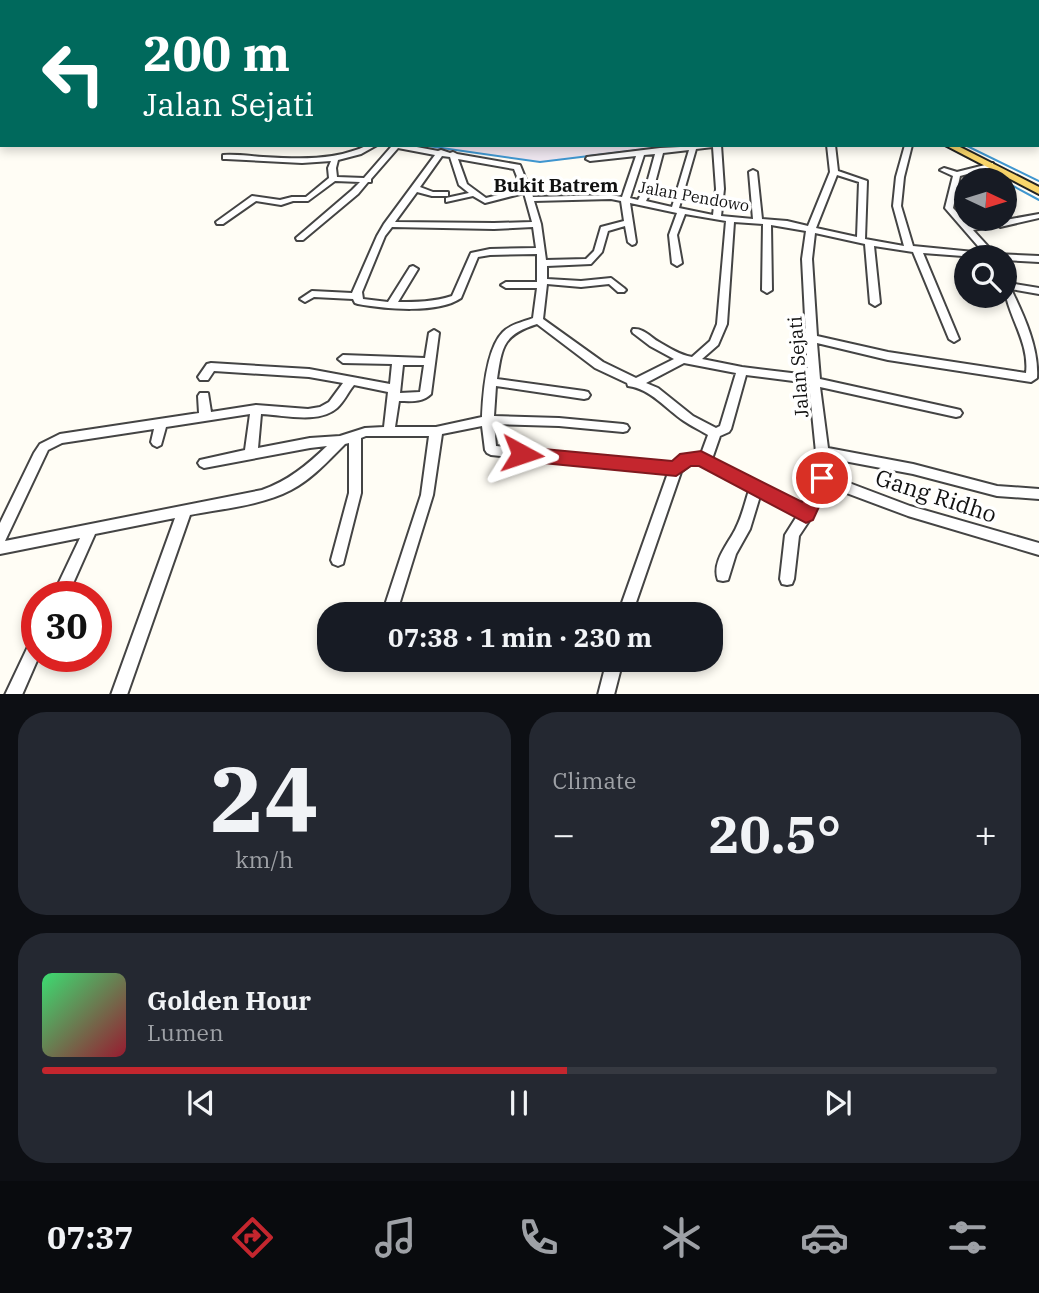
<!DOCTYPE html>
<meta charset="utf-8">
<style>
:root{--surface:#171b24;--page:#242831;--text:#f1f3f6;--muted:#9ea1a6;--line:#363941;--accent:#c4262e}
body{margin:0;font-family:"IBM Plex Serif",serif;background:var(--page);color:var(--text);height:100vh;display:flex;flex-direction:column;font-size:26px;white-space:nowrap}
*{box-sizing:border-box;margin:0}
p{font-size:23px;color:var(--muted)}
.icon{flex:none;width:38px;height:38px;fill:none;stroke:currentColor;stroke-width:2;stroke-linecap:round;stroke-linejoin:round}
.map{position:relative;height:694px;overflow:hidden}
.drawer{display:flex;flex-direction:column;gap:18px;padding:18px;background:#0d0f14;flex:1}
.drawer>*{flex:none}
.guide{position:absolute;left:0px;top:0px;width:1040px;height:147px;box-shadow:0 4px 10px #0003;background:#00695c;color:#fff;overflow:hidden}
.needle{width:46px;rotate:94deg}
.controls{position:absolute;left:954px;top:168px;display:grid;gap:14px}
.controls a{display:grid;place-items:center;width:63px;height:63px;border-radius:50%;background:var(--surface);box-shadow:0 4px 10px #0003;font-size:35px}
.speed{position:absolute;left:21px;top:581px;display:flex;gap:14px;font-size:35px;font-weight:700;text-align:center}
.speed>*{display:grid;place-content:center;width:91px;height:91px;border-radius:50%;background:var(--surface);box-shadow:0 4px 10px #0003;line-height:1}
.speed .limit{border:10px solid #d22;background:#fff;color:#111}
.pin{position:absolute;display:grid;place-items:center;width:60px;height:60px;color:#fff;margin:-30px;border:4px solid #fff;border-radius:50%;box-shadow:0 2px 7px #0007}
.me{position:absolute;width:77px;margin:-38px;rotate:95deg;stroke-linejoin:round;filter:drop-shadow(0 0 5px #0008)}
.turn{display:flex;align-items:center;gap:24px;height:147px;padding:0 28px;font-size:32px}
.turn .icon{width:91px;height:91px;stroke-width:2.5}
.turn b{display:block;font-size:49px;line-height:60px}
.big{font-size:52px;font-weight:700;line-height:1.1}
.drawer .widget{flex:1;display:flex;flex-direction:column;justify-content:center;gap:10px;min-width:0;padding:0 24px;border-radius:28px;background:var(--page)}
.drawer .dial{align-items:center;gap:0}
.dial b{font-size:91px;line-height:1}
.song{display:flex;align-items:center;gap:21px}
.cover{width:84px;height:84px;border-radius:10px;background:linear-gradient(135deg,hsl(140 70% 55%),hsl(350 70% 35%))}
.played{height:7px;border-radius:4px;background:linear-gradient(90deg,var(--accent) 55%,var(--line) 55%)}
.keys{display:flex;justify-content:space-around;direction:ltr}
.heat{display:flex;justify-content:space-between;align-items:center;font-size:38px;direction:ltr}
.drawer .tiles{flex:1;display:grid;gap:18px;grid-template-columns:1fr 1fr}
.widget:last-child{grid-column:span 2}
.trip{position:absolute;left:317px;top:602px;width:406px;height:70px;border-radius:28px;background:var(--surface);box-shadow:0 4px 10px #0003;font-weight:700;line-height:70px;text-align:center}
.tabs{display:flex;height:112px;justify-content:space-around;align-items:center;background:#090b0e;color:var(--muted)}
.tabs .icon{width:49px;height:49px}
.tabs .on{color:var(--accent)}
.tabs b{font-size:32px;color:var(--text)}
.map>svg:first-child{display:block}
</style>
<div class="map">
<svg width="1039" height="695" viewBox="0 0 1039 695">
<rect width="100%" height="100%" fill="#fffdf5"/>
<!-- industrial -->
<path fill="#eee6ef" d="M192,0H1039V78L1038,2Z
M407,145H676L546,162Z"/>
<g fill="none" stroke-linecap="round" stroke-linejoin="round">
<!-- stream -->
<path stroke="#3f96cf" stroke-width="2" d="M199,0L203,2
M205,0L218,2
M251,2L298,0
M421,145L540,162L679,145
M965,145L1039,181
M1004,181L1039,200"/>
<defs>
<path id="minor" d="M136,0H141L143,2H137Z
M0,1L3,2L2,4H0Z
M0,13H2V15H0Z
M0,48H2V52H0Z
M2,79V83L0,84V80Z
M1038,93H1039V97H1038Z
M1038,128H1039V135H1038Z
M368,145H377L361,154L338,160L336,168L337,177L364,178L391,147L390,145H406L438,151L441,150L450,153L453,152L457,154L520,165L533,197L611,195L622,197L636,156L590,161L586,159L587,157L660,148L721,145L724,189L721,216L753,219L749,172L753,170L757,172L762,219L787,221L808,226L830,172L827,145H835L838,171L867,181L865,239L904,246L893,206L896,177L905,145H912L904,177L901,206L913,246L984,253L945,208L953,176L940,170L944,168L957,172L993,163V167L960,176L953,208L969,225L990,223V227L973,230L995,254L1039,256V262L1004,260V257H976L923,253L959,339L954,342L949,339L913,252L874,246L880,303L875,306L870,303L865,244L815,233L812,259L817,336L888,352L1026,373C1030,340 1004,312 1004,280L1008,283L1039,288V294L1011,289C1024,316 1039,348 1037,378L1031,382L888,360L817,343L820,379L956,409L960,410L962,413L960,416L956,417L820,387L828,448L913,464L997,486L1039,489V499L997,496L913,474L828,458V475L910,506L1039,543V555L908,516L825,485L811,518L799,536L794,579L792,584L787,585L782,584L780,579L785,535L797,516L760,496L750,529L736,554L728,580L723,581L718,580C711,562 729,543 736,528C742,516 745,503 749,490L699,464L690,465L681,472L632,614H618L668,473L491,455L487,453L485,450L482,426L442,434L433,495L400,602L398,607L393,609L388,607L386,602L421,495L429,436H366L361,438V493L343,564L338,566L333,564L331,560L349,493V443L345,444C328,461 312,479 291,490C263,505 221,509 190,515L127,695H111L175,518L95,534L67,597H52L80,538L0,554V523L34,453L40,444L60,434L199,413L198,396L200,393H208L211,412L256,405L308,409L320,407L329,402L343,383L309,377L214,371L208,380H200L198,377L207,364L211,363L309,369L390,384L392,364L343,363L338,359L343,355L425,358L429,333L434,330L439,333L431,394C422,403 410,401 399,401L395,427H436L482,417C483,394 486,349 503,332C511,324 523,322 533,318L537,288H506L501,285L506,282H537V254L490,255L478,257L461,298C438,314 385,309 358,304L355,303L353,299L314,297L305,302L300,299L312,291L352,293L377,236L384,224L435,155L398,148L371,179V182H368L358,194L303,240H297L296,238L352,190L360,182L335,181L308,201H293L281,205L256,201L223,224H217L216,222L252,196L280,200L292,197H306L329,178L328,168L331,161L302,163L226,159H223V155C236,154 250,156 263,157C298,159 335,161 368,145ZM713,147L716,189L713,215L679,208L696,149ZM689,150L672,207L646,201L655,183L663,153ZM655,154L647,183L638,200L630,198L644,155ZM442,156L450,157L459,185L469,193L446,198V202L473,196L485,203L524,193L532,222L494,223L395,222L417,192L432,196H448V192H433L420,187ZM458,159L514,169L522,189L486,198L467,184ZM837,175L859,182L857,237L816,228ZM611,199L621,201L624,221L601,227L594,251L586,259L546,260L541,224L534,201ZM630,203L677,213L669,235L672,263L677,266L682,263L677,235L685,214L726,221L717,324L710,341L692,357C680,355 669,348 659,342C650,337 644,328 633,329L632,331L633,333L650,346L674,359L636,378L603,362L543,319L547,284L581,287L609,284L618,292H624L626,290L624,288L611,278L581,281L547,279V266L591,264L602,252L608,231L625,226L628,242L632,245L635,244L636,242ZM734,222L763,224L762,290L767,293L772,290L771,225L806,231L802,259L808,375L742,367L702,359L718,345L727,324ZM392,227L494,229L533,227L536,248L490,249L471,253L452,296C434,302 416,302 398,302L418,269L413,266L410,267L388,302L363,299L362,292L385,236ZM537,324L595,368L627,383L628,386C651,389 666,409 684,421C691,426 700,430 708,435L701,454L683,457L674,464L496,446L494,424L559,426L623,432L627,431L629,428L627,425L623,424L559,418L494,416L496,386L584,399L588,398L590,395L588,392L584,391L497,379C502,346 503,335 537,324ZM684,363L736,373L720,426L716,428L693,416L658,388L646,383ZM403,365H424L420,392L400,393ZM746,375L809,383L816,452V478L803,506L712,459L720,436L729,432L731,429ZM354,385L388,392L384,427L365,428L340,436L310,438L258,448L261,414C284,415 319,424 337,408C344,402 348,392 354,385ZM250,414L245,450L200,460L198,463L200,466L204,468L310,448L327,446C307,465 288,481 262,490L5,541L48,450L62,443L154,429L151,442L153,445L157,447L161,445L166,427Z
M1039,214V218L1000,227L996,224L1000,221Z
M37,636V656H39L22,695H5L32,638Z
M607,660H623L614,695H598Z"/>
<path id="major" d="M945,145H956L1039,187V194Z"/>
<path id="highway" d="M171,0H179L181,2H172Z
M1038,81H1039V87H1038Z"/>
</defs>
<!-- minor casing -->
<use href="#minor" stroke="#444" stroke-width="4"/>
<!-- major casing -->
<use href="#major" stroke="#222" stroke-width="4"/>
<!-- highway casing -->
<use href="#highway" stroke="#222" stroke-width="3"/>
<!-- minor -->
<use href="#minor" fill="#fff" fill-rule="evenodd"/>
<!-- major -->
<use href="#major" fill="#f9d66b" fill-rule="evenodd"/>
<!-- highway -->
<use href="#highway" fill="#f5a25d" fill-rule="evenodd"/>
</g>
<!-- route -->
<path fill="#c4262e" stroke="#7f191e" stroke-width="2" d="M522,447L672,461L680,454L701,451L802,502L815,473L822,471L829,473L832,478L813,520L806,523L699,466H691L676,476L522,461L516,459L513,454L516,449Z"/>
<g text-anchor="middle" stroke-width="7" stroke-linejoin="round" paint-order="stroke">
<!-- far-street labels -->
<g font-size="16" fill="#111" stroke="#fff">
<text transform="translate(694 196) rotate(10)" y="6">Jalan Pendowo</text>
</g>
<!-- far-quarter labels -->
<g font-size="19" font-weight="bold" fill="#111" stroke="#fff">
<text x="556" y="192">Bukit Batrem</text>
</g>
<!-- street labels -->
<g font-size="19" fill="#111" stroke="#fff">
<text transform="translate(798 367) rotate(-94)" y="7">Jalan Sejati</text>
</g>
<!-- near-street labels -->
<g font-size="23" fill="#111" stroke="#fff">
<text transform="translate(936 496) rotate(18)" y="8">Gang Ridho</text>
</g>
</g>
</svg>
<div class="controls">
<a><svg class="needle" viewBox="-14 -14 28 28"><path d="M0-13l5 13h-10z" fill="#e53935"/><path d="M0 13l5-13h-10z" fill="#9ea1a6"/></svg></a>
<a><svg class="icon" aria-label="search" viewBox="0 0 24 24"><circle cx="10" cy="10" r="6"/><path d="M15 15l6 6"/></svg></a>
</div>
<div class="speed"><div class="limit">30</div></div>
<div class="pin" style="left:822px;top:478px;background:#d93025"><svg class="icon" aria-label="arrive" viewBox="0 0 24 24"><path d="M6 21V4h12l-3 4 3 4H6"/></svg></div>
<svg class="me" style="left:522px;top:454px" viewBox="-20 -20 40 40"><path d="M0-17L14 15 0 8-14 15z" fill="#c4262e" stroke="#fff" stroke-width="4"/></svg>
<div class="trip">07:38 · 1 min · 230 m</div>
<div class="guide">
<div class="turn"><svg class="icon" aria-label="left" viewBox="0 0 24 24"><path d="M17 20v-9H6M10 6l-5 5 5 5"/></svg><div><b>200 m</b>Jalan Sejati</div></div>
</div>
</div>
<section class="drawer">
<div class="tiles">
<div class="widget dial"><b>24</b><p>km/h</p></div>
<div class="widget"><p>Climate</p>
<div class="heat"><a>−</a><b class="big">20.5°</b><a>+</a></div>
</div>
<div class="widget">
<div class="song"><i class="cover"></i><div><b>Golden Hour</b><p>Lumen</p></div></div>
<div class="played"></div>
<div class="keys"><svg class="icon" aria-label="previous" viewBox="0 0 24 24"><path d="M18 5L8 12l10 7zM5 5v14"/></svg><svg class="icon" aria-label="pause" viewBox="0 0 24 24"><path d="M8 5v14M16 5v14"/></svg><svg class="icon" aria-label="next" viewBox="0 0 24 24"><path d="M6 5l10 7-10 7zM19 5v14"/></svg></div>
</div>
</div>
</section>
<nav class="tabs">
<b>07:37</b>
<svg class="icon on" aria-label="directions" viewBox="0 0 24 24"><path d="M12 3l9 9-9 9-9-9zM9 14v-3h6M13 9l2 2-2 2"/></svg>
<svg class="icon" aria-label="music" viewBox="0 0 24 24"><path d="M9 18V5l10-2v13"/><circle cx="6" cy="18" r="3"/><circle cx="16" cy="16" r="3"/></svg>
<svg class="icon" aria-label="phone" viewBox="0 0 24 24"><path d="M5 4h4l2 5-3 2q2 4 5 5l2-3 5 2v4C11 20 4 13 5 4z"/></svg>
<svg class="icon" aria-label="climate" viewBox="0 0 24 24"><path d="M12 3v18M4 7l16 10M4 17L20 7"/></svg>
<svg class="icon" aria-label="car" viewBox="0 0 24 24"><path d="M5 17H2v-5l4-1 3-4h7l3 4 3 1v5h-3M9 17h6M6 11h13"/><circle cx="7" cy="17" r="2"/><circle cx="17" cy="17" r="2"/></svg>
<svg class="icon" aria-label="filters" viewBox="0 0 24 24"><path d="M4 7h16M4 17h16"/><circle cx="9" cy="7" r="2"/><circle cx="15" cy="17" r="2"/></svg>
</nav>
